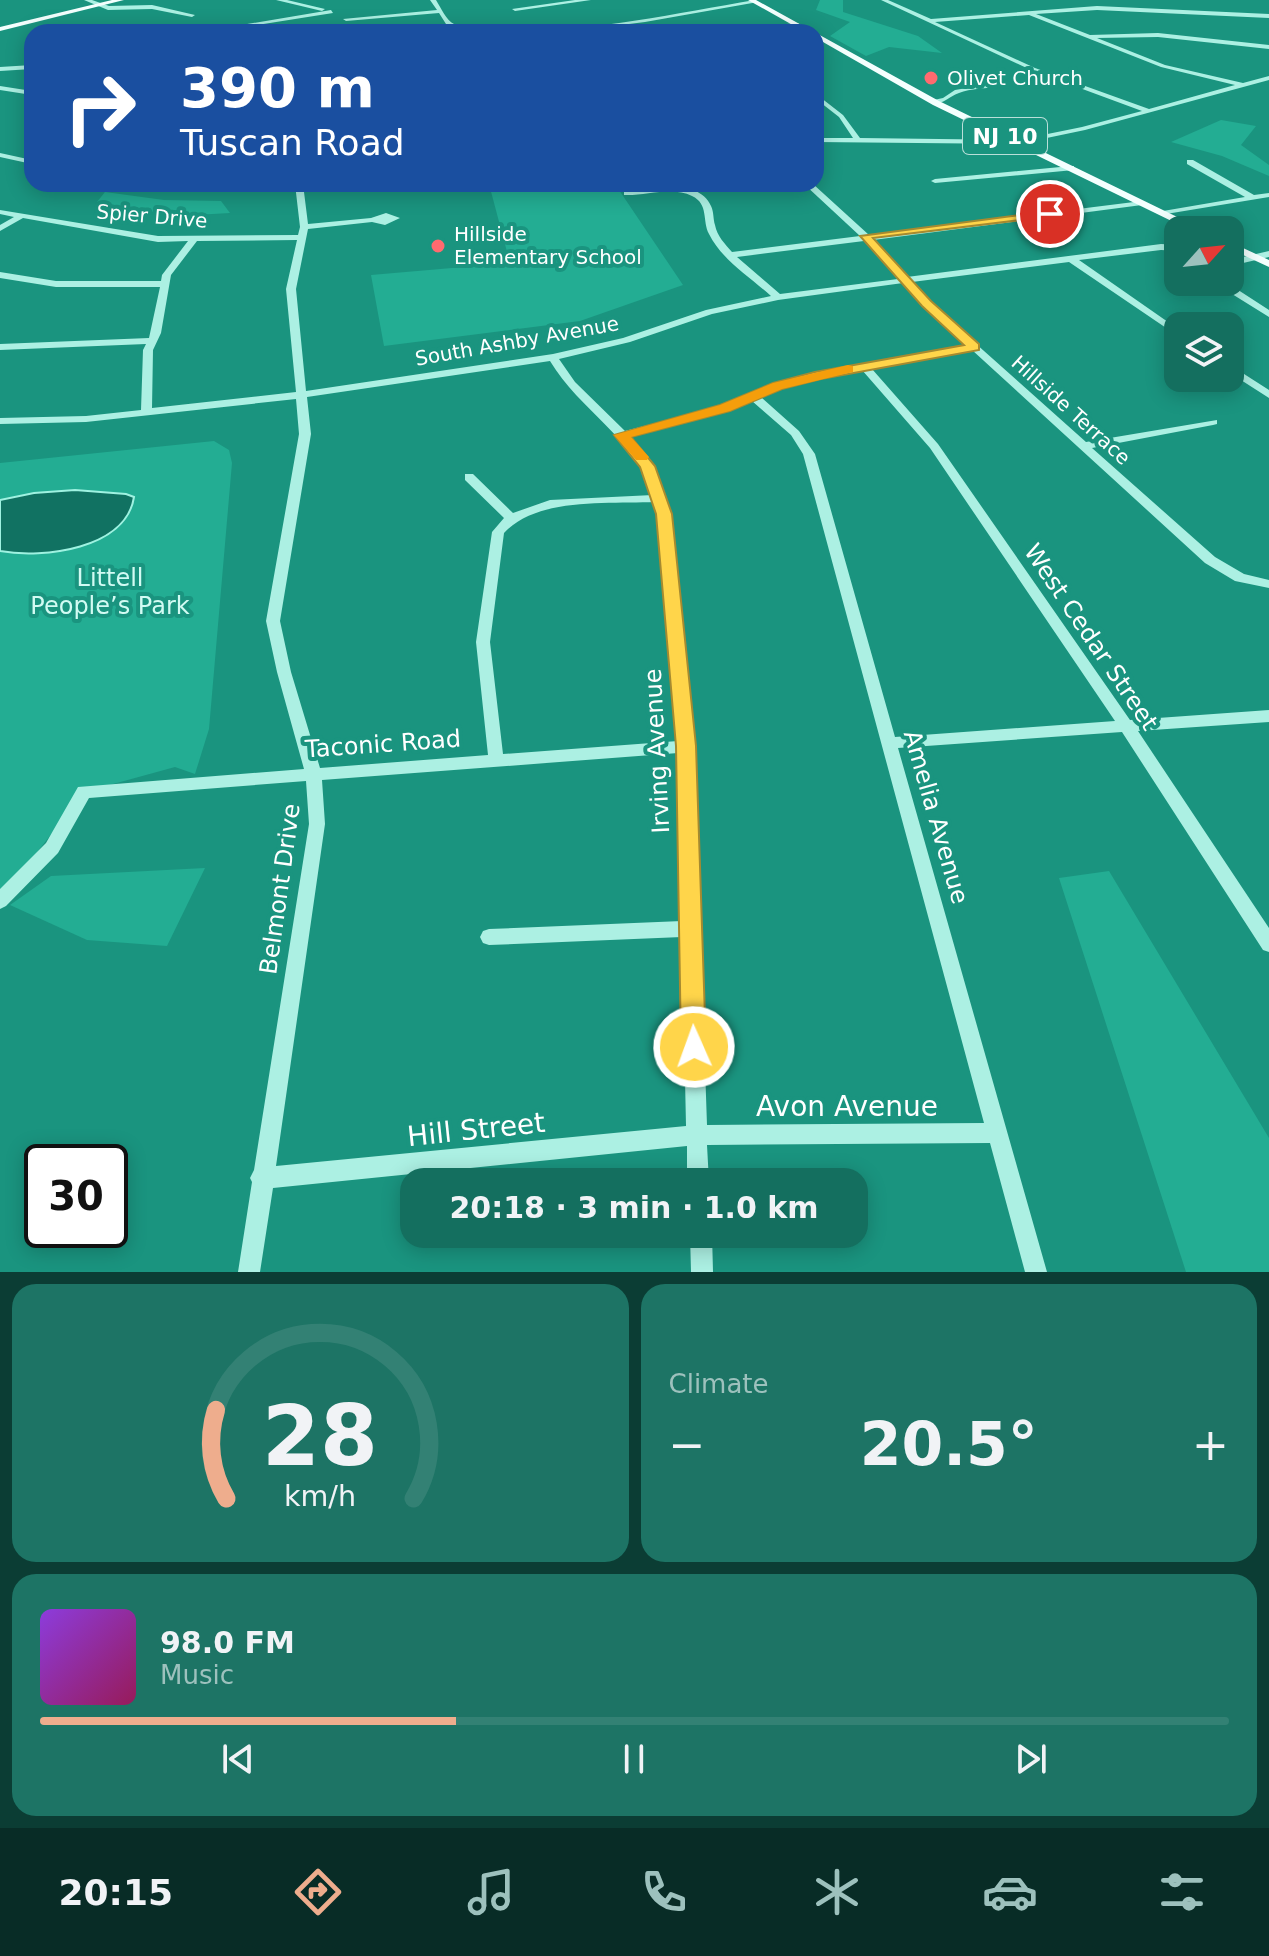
<!DOCTYPE html>
<meta charset="utf-8">
<style>
:root{--surface:#146f5f;--page:#1d7465;--text:#f1f3f6;--muted:#9dc1bd;--line:#338174;--accent:#eead8d}
body{margin:0;font-family:"DejaVu Sans",sans-serif;background:var(--page);color:var(--text);height:100vh;display:flex;flex-direction:column;font-size:30px;white-space:nowrap}
*{box-sizing:border-box;margin:0}
p{font-size:26px;color:var(--muted)}
.icon{flex:none;width:44px;height:44px;fill:none;stroke:currentColor;stroke-width:2;stroke-linecap:round;stroke-linejoin:round}
.map{position:relative;height:1272px;overflow:hidden}
.details{display:flex;flex-direction:column;gap:12px;padding:12px;background:#0b3d34;flex:1}
.details>*{flex:none}
.banner{position:absolute;left:24px;top:24px;width:800px;height:168px;border-radius:24px;box-shadow:0 4px 20px #0003;background:#1a4fa0;color:#fff;overflow:hidden}
.needle{width:52px;rotate:63deg}
.controls{position:absolute;left:1164px;top:216px;display:grid;gap:16px}
.controls a{display:grid;place-items:center;width:80px;height:80px;border-radius:16px;background:var(--surface);box-shadow:0 4px 20px #0003;font-size:40px}
.speed{position:absolute;left:24px;top:1144px;display:flex;gap:16px;font-size:40px;font-weight:700;text-align:center}
.speed>*{display:grid;place-content:center;width:104px;height:104px;border-radius:50%;background:var(--surface);box-shadow:0 4px 20px #0003;line-height:1}
.speed .limit{border:4px solid #111;border-radius:12px;background:#fff;color:#111}
.pin{position:absolute;display:grid;place-items:center;width:68px;height:68px;color:#fff;margin:-34px;border:4px solid #fff;border-radius:50%;box-shadow:0 2px 8px #0007}
.me{position:absolute;width:88px;margin:-44px;rotate:358deg;stroke-linejoin:round;filter:drop-shadow(0 0 6px #0008)}
.turn{display:flex;align-items:center;gap:28px;height:168px;padding:0 24px;font-size:36px}
.turn .icon{width:104px;height:104px;stroke-width:2.5}
.turn b{display:block;font-size:56px;line-height:68px}
.big{font-size:60px;font-weight:800;line-height:1.1}
.details .widget{flex:1;display:flex;flex-direction:column;justify-content:center;gap:12px;min-width:0;padding:0 28px;border-radius:24px;background:var(--page)}
.details .dial{align-items:center;gap:0}
.dial svg{height:208px;overflow:visible;fill:none;stroke:var(--line);stroke-width:7;stroke-linecap:round;text-anchor:middle}
.dial text{fill:var(--text);stroke:none}
.song{display:flex;align-items:center;gap:24px}
.cover{width:96px;height:96px;border-radius:12px;background:linear-gradient(135deg,hsl(270 70% 55%),hsl(330 70% 35%))}
.played{height:8px;border-radius:4px;background:linear-gradient(90deg,var(--accent) 35%,var(--line) 35%)}
.keys{display:flex;justify-content:space-around;direction:ltr}
.heat{display:flex;justify-content:space-between;align-items:center;font-size:44px;direction:ltr}
.details .tiles{flex:1;display:grid;gap:12px;grid-template-columns:1fr 1fr}
.widget:last-child{grid-column:span 2}
.trip{position:absolute;left:400px;top:1168px;width:468px;height:80px;border-radius:24px;background:var(--surface);box-shadow:0 4px 20px #0003;font-weight:800;line-height:80px;text-align:center}
.tab-bar{display:flex;height:128px;justify-content:space-around;align-items:center;background:#082c26;color:var(--muted)}
.tab-bar .icon{width:56px;height:56px}
.tab-bar .selected{color:var(--accent)}
.tab-bar b{font-size:36px;color:var(--text)}
.map>svg:first-child{display:block}
</style>
<div class="map">
<svg width="1269" height="1272" viewBox="0 0 1269 1272">
<rect width="100%" height="100%" fill="#1a947f"/>
<!-- green -->
<path fill="#23ad93" d="M820,0H843V12L918,36L942,53L889,47L866,56L830,36L850,22L816,10Z
M1221,120L1256,126L1241,145L1269,165V176L1222,156L1171,142Z
M489,184H615L683,285L580,321L384,346L371,275L510,263Z
M105,192L164,200L221,201L230,213L177,216L97,202Z
M214,441L229,450L232,463L209,729L195,774L175,767L84,792L0,900V463Z
M205,868L167,946L87,940L10,905L51,876Z
M1109,871L1269,1138V1272H1186L1059,878Z"/>
<!-- water -->
<path fill="#117262" stroke="#9ff2e1" stroke-width="2" d="M75,490L126,494L134,497C126,549 43,559 0,551V500L34,493Z"/>
<g fill="none" stroke-linecap="round" stroke-linejoin="round">
<!-- minor -->
<path fill="#acf0e3" fill-rule="evenodd" d="M84,0H92L109,6L152,5L195,15L192,17L152,9L108,10Z
M276,0H287L325,9L322,11Z
M430,0H436C441,8 446,20 454,24C468,31 488,30 503,31C588,33 672,14 755,0L758,2L645,22L565,32H477L454,28L446,24L439,13L346,21L343,19L437,10Z
M575,0H591L515,11L512,9Z
M881,0H888L931,19L1097,6L1269,14V18L1097,10L1036,14L1090,35L1158,33L1269,45V49L1158,37L1097,38L1165,65L1243,83L1269,76V80L1085,130L1018,144L816,142V138H853L839,117L816,99V94L843,115L860,138L1018,140L1082,127L1142,111L1031,70ZM1029,15L1161,67L1235,85L1149,109L1035,68L935,22Z
M331,10L333,13L214,32H200Z
M798,23L800,26L716,32L719,30Z
M32,65V69L0,71V67Z
M997,83L999,86C987,89 970,88 959,93C945,98 945,106 929,101L943,98L955,90Z
M0,86L32,91V95L0,90Z
M0,153L32,160V164L0,157Z
M1187,160H1193L1254,195L1269,193V197L1160,215L1159,213L1163,211L1245,197L1187,164Z
M1071,166H1074V170L935,183L931,181L935,179Z
M295,184H303L308,224L371,218L386,213L400,218L385,225L372,222L308,229L296,289L306,391L553,354L623,338L706,310L771,296C750,277 722,260 709,234C702,221 709,204 692,196C672,186 646,196 624,195V191H627C651,188 699,178 711,206C714,212 713,219 715,225C717,236 725,244 732,252L860,236L804,184H813L869,235L1142,201L1146,203L1142,205L873,240L907,277L1161,244L1178,245V251L1161,250L1079,260L1178,329V336L1069,262L912,282L929,302L1086,442L1217,420V424L1213,425L1092,448L1215,557L1244,574L1269,580V588L1235,581L1205,563L972,350L872,369L938,444L1130,720L1269,710V722L1138,731L1269,928V952L1263,950L1122,732L898,748L1047,1272H1025L990,1143L707,1145L709,1182H687V1146L273,1188L260,1272H238L252,1182L250,1178L254,1170L309,824L306,781L89,798L58,853L6,906L0,909V889L46,843L78,787L304,769L277,672L266,621L299,434L296,399L86,422L0,424V418L86,416L141,410L143,350L146,344L0,350V344L149,338L160,287H56L0,278V272L56,281H161L162,275L188,241L158,242L23,218L0,231V225L14,217L0,214V210L158,236L298,235L300,227ZM297,240L286,289L296,392L152,408L153,350L161,333L171,275L197,241ZM864,241L898,279L780,294L737,257ZM903,283L923,306L966,345L816,373L774,384L721,406L625,431L575,382L559,359L630,342L712,314L778,300ZM550,361C580,411 634,437 653,495L550,500L513,513L473,474H465V480L504,518L492,532L476,642L488,755L320,768L291,672L280,621L311,434L307,397ZM862,370L930,448L1115,721L895,737L815,454L799,431L761,397C793,383 827,377 862,370ZM752,401L791,435L803,454L984,1123L707,1125L694,746L670,514L654,470L630,436L729,410ZM655,502L658,514L678,741L503,754L490,642L504,533C537,497 609,504 655,502ZM678,753L682,921L489,929L483,931L480,937L483,943L489,945L682,937L686,1126L276,1166L325,824L322,780Z
M1269,251V257L1230,266V260Z
M1230,280L1233,282L1232,286L1269,310V317L1224,289L1223,282H1230Z
M1230,365L1269,390V398L1230,373Z
M690,1234H712L713,1272H691Z"/>
<!-- major -->
<path fill="#f4fffe" fill-rule="evenodd" d="M112,0H124L0,31V27Z
M748,0H756L814,32H805Z
M816,33L939,101L1204,230H1190L933,105L816,38Z
M1230,242L1269,260V267L1230,249Z"/>
</g>
<!-- route -->
<path fill="#ffd54a" stroke="#a68a30" stroke-width="2" d="M1050,211L1054,216L873,238L931,301L979,344V350L821,379L782,389L730,411L631,437L655,466L672,514L696,746L706,1047L703,1056L694,1059L685,1056L681,1047L676,746L656,514L640,467L614,435L720,405L773,383L815,372L964,345L922,306L860,236Z"/>
<!-- slow -->
<path fill="#f59e0b" d="M848,365L853,366V372L782,389L730,411L631,437L649,457L647,460H636L614,435L720,405L773,383Z"/>
<!-- markers -->
<g fill="#ff6a6f" stroke="#1a947f" stroke-width="3">
<circle cx="931" cy="78" r="8"/>
<circle cx="438" cy="246" r="8"/>
</g>
<g text-anchor="middle" stroke-width="8" stroke-linejoin="round" paint-order="stroke">
<!-- far-poi labels -->
<g font-size="20" fill="#fff" stroke="#1a947f" text-anchor="start">
<text x="947" y="85">Olivet Church</text>
<text x="454" y="241">Hillside<tspan x="454" dy="23">Elementary School</tspan></text>
</g>
<!-- far-street labels -->
<g font-size="20" fill="#fff" stroke="#1a947f">
<text transform="translate(152 216) rotate(5)" y="7">Spier Drive</text>
<text transform="translate(517 341) rotate(-10)" y="7">South Ashby Avenue</text>
<text transform="translate(1071 410) rotate(42)" y="7">Hillside Terrace</text>
</g>
<!-- shield labels -->
<rect fill="#1a947f" stroke="#badfd9" stroke-width="2" x="963" y="118" width="84" height="36" rx="6"/>
<g font-size="22" font-weight="bold" fill="#fff">
<text x="1005" y="144">NJ 10</text>
</g>
<!-- park labels -->
<g font-size="24" fill="#d2fbf3" stroke="#1a947f">
<text x="110" y="586">Littell<tspan x="110" dy="28">People’s Park</tspan></text>
</g>
<!-- street labels -->
<g font-size="24" fill="#fff" stroke="#1a947f">
<text transform="translate(1091 637) rotate(56)" y="8">West Cedar Street</text>
<text transform="translate(383 744) rotate(-4)" y="8">Taconic Road</text>
<text transform="translate(657 751) rotate(-93)" y="8">Irving Avenue</text>
<text transform="translate(936 817) rotate(74)" y="8">Amelia Avenue</text>
<text transform="translate(280 889) rotate(-82)" y="8">Belmont Drive</text>
</g>
<!-- near-street labels -->
<g font-size="28" fill="#fff" stroke="#1a947f">
<text x="847" y="1116">Avon Avenue</text>
<text transform="translate(476 1129) rotate(-6)" y="10">Hill Street</text>
</g>
</g>
</svg>
<div class="controls">
<a><svg class="needle" viewBox="-14 -14 28 28"><path d="M0-13l5 13h-10z" fill="#e53935"/><path d="M0 13l5-13h-10z" fill="#9dc1bd"/></svg></a>
<a><svg class="icon" aria-label="layers" viewBox="0 0 24 24"><path d="M12 4l9 5-9 5-9-5zM3 14l9 5 9-5"/></svg></a>
</div>
<div class="speed"><div class="limit">30</div></div>
<div class="pin" style="left:1050px;top:214px;background:#d93025"><svg class="icon" aria-label="arrive" viewBox="0 0 24 24"><path d="M6 21V4h12l-3 4 3 4H6"/></svg></div>
<svg class="me" style="left:694px;top:1047px" viewBox="-20 -20 40 40"><circle r="17" fill="#ffd54a" stroke="#fff" stroke-width="3"/><path d="M0-11L8 9 0 5-8 9z" fill="#fff"/></svg>
<div class="trip">20:18 · 3 min · 1.0 km</div>
<div class="banner">
<div class="turn"><svg class="icon" aria-label="right" viewBox="0 0 24 24"><path d="M7 20v-9h11M14 6l5 5-5 5"/></svg><div><b>390 m</b>Tuscan Road</div></div>
</div>
</div>
<section class="details">
<div class="tiles">
<div class="widget dial"><svg viewBox="0 0 100 80">
<path d="M14 69A42 42 0 1 1 86 69"/>
<path d="M14 69A42 42 0 0 1 10 35" stroke="#eead8d"/>
<text x="50" y="56" font-size="32" font-weight="700">28</text>
<text x="50" y="72" font-size="11">km/h</text>
</svg></div>
<div class="widget"><p>Climate</p>
<div class="heat"><a>−</a><b class="big">20.5°</b><a>+</a></div>
</div>
<div class="widget">
<div class="song"><i class="cover"></i><div><b>98.0 FM</b><p>Music</p></div></div>
<div class="played"></div>
<div class="keys"><svg class="icon" aria-label="previous" viewBox="0 0 24 24"><path d="M18 5L8 12l10 7zM5 5v14"/></svg><svg class="icon" aria-label="pause" viewBox="0 0 24 24"><path d="M8 5v14M16 5v14"/></svg><svg class="icon" aria-label="next" viewBox="0 0 24 24"><path d="M6 5l10 7-10 7zM19 5v14"/></svg></div>
</div>
</div>
</section>
<nav class="tab-bar">
<b>20:15</b>
<svg class="icon selected" aria-label="directions" viewBox="0 0 24 24"><path d="M12 3l9 9-9 9-9-9zM9 14v-3h6M13 9l2 2-2 2"/></svg>
<svg class="icon" aria-label="music" viewBox="0 0 24 24"><path d="M9 18V5l10-2v13"/><circle cx="6" cy="18" r="3"/><circle cx="16" cy="16" r="3"/></svg>
<svg class="icon" aria-label="phone" viewBox="0 0 24 24"><path d="M5 4h4l2 5-3 2q2 4 5 5l2-3 5 2v4C11 20 4 13 5 4z"/></svg>
<svg class="icon" aria-label="climate" viewBox="0 0 24 24"><path d="M12 3v18M4 7l16 10M4 17L20 7"/></svg>
<svg class="icon" aria-label="car" viewBox="0 0 24 24"><path d="M5 17H2v-5l4-1 3-4h7l3 4 3 1v5h-3M9 17h6M6 11h13"/><circle cx="7" cy="17" r="2"/><circle cx="17" cy="17" r="2"/></svg>
<svg class="icon" aria-label="filters" viewBox="0 0 24 24"><path d="M4 7h16M4 17h16"/><circle cx="9" cy="7" r="2"/><circle cx="15" cy="17" r="2"/></svg>
</nav>
